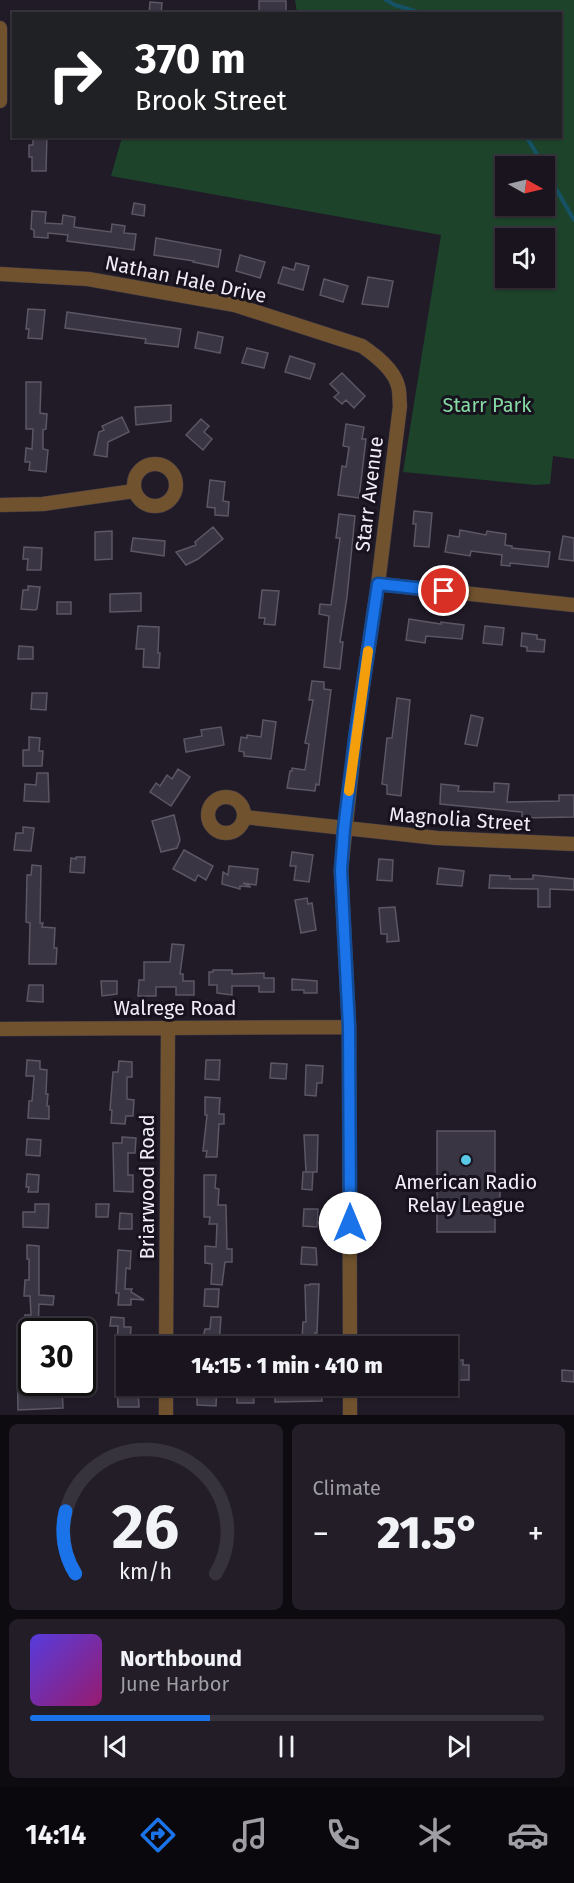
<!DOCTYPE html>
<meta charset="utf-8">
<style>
:root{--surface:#19141e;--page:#221d27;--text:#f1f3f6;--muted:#9f9ea4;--line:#37333c;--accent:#1a73e8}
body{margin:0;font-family:"Fira Sans",sans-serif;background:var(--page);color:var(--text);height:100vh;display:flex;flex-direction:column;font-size:22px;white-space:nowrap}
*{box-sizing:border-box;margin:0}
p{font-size:20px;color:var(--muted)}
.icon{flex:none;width:33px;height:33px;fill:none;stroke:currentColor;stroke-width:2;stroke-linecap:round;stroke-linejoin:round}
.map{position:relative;height:1415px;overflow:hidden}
.sheet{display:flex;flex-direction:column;gap:9px;padding:9px;background:#0e0b10;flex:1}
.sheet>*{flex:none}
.top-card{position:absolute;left:12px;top:12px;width:550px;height:126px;border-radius:0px;box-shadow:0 2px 4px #0004,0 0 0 2px var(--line);background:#202124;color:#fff;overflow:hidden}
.needle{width:39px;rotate:98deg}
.controls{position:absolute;left:495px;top:156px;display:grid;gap:12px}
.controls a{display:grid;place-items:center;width:60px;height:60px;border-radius:0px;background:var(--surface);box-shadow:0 2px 4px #0004,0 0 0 2px var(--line);font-size:30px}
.speed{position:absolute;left:18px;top:1318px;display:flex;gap:12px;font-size:30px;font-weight:700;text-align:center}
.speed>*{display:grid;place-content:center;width:78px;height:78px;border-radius:50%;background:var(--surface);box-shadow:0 2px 4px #0004,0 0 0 2px var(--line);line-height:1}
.speed .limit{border:3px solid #111;border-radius:9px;background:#fff;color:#111}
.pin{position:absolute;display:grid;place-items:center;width:51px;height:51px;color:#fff;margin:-26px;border:3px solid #fff;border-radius:50%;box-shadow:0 2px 6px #0007}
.me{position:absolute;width:66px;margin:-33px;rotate:0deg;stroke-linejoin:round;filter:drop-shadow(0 0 4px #0008)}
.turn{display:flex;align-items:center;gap:21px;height:126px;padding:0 24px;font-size:27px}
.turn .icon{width:78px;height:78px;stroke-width:2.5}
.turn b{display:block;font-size:42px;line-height:51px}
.big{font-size:45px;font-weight:800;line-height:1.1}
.sheet .tile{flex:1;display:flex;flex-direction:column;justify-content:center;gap:9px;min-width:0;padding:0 21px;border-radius:9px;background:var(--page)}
.sheet .dial{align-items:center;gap:0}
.dial svg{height:156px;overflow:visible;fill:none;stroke:var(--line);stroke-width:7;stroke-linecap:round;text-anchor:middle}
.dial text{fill:var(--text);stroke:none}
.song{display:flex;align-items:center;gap:18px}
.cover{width:72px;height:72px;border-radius:9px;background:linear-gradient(135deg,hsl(250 70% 55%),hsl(320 70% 35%))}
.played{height:6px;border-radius:3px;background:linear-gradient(90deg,var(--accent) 35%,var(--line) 35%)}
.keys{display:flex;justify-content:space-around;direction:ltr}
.heat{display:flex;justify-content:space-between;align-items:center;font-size:33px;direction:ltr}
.sheet .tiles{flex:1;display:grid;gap:9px;grid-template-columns:1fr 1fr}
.tile:last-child{grid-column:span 2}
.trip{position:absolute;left:116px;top:1336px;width:342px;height:60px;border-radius:0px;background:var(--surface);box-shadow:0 2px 4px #0004,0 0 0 2px var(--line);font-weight:800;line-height:60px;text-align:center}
.tabs{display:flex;height:96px;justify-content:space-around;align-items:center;background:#0a080c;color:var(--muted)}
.tabs .icon{width:42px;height:42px}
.tabs .active{color:var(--accent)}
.tabs b{font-size:27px;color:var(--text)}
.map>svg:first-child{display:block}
</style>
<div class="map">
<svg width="574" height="1415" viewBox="0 0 574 1415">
<rect width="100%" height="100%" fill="#211b28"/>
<!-- green -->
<path fill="#1d432b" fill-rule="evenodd" d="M295,0H574V459L553,456L550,484L536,485L403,472L441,235L111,176L122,137L561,136V14L297,13ZM506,166H544V206H506ZM544,238V278H506V238Z"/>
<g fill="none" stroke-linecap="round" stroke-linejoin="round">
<!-- stream -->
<path stroke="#165266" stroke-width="4" d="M386,0L395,5L424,14
M526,136L544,166
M544,168L574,220"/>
</g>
<!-- building -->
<path fill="#3a3543" stroke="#5c5665" stroke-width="1.5" d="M259,1H286V14H259Z
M150,2L162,3L161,14H149Z
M33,136H47L46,171H32V157H29V145H33Z
M134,203L145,205L144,216L132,214Z
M32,211L46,212L45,223L62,224L63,215L75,217L74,227L111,232L112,224L125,226L124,233L136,234L134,250L67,241L68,235L48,233V238L34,237V230L31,229Z
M156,238L221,250L218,267L193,262L194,261L154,255Z
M240,255L265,262L260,278L236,271Z
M296,263L309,266L303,290L278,283L283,267L294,270Z
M368,277L393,281L388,307L362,304Z
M324,279L348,286L343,302L320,295Z
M28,309L45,310L42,339L28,338L29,329H26Z
M67,312L181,329L178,347L145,343L146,339L65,328Z
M198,332L223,337L220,353L195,348Z
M247,348L268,353L264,368L242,363Z
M290,356L315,364L310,379L285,372Z
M342,373L365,396L354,408L346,400L342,404L334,397L339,393L330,384Z
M26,382H41L40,413L47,414L46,429L43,430V449L48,450L46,472L29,470L30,462H25L26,448L32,449L33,429H26Z
M171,405V421L136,425L135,407Z
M122,417L129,432L108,442L107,457L94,455L99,432L104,430L102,426Z
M201,419L209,426L204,432L212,439L203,450L186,435Z
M346,424L364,427L362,439H366L359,498L338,495L342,466L346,467L349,447L343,446Z
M210,480L225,482L223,501L229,502L228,516L215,515V508L207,507Z
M414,511L432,513L429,547L414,546L416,524H413Z
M339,514L355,516L347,597L340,642H343L340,669L324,667L329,616L319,614L320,604L331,605L340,538H336Z
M213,527L223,539L198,559L186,565L176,552L196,545L195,542Z
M460,530L486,535L487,531L506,534L505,545L512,546V548L550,552L548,567L510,563V566L501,565L502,555L471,551L470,556L445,552L448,535L459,537Z
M112,531V559L95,560V532Z
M563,536L574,538V561L559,559Z
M133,538L165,541L164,556L131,551Z
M24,547L42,548L41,570H27L28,559H23Z
M28,586L40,587L37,609L35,610L21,609L23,590H28Z
M262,590L279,591L275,625L264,624L265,618H259Z
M141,593V611L110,612V594Z
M57,602H71V614H57Z
M409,619L441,624V622L464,625L462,639L426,636L425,643L406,640Z
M138,626L159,627L158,653H160L159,668L143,667L144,649H136Z
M485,626L504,628L502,645L483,643Z
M522,633L537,635V639L545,640L544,652L527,651V647L521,646Z
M19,646L33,647V659H18Z
M312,681L324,682V689L331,690L319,785L316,784L315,791L287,788L290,771H292V768L305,770L309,744L305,743L313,700H309Z
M32,693H47L46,710L31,709Z
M397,698L410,700L401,796L387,794V785L382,784L387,738H392Z
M471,715L483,718L477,746L465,744Z
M263,720L276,722L271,759L244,756V752L239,751L241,737L247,738V735L261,737Z
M221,727L224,745L186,752L184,739L202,736L201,730Z
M29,737L40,738L39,751H43L42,766H23V750H29Z
M178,769L190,777L171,806L150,792L156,783L160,786L167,775L172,779Z
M37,773H48L49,802L24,801L25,784L36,785Z
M494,783L509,784L507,802L559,801V795H574V817L522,818V812L440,804L441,784L459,786L458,791L494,792Z
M174,815L180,840L177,848L161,852L152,821Z
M23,827L34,828L31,851L14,850L16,833H23Z
M184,850L213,866L206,880L198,875L195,881L173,869Z
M292,852L313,855L309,882L294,880L296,866H290Z
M76,857H85L84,873L70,872L71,858L76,859Z
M379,859L393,860L392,881L377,880Z
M32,865L41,866L40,923H43L42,927L55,928L54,948H57L56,964H29L30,923L26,922L27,875H31Z
M229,866L258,869L256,885L243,883L251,887L240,886V889L222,884L223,872L228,875Z
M439,868L464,871L462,886L437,884Z
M490,875L510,876V879H533V875L574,879V890L550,889V907H538V889L489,888Z
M307,898L308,904L312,903L316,930L301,933L295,900Z
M395,907L399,941L387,942V934H381L379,908Z
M172,944L184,945L180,974H183V981H194V995H176V987H156V996H138L139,980H144V962H170Z
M213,970H232V974L264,973V978H274V992H259V986H232V995L217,993V985H209V972H213Z
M292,979L317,981V993H304V990H292Z
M101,981H117V994L102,996Z
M29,985H43V1002L27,1001Z
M27,1060L40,1061V1069L47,1070L46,1094H48L47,1106H49V1119L28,1118L29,1101H32L34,1076H26Z
M206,1060H220L219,1080L205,1079Z
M119,1061L132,1062V1077H127V1099L134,1100L133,1116H126L125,1124L111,1123L112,1110H110L113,1072H118Z
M271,1063L287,1064L286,1079L270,1078Z
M306,1065L323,1066L322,1083H317L316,1096L305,1095Z
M205,1097L220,1098L219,1114H224V1124H219L217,1157H206L207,1151H203L207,1115H205Z
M437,1131H495V1189H500V1214H495V1232H437Z
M304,1135H318L317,1172H306Z
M122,1137L136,1138L135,1153H128V1175H133V1192L114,1191L113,1143H122Z
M27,1139L41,1140L40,1156L26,1155Z
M303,1172H313L312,1190L302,1189Z
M27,1174L39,1175L38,1192H28L29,1187H26Z
M204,1175H216L215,1188L219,1189L218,1205H226L227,1249H232V1262H225L222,1285L211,1284L212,1264L205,1263V1246L216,1247L217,1224H209L210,1217H204Z
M35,1204H49L48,1228L23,1227V1212H35Z
M96,1204H109L108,1217H96Z
M304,1209H318L317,1227L303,1226Z
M120,1213L132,1214V1229H119Z
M27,1245L39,1246V1295L54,1296L53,1305L39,1304L38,1332H26L25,1330H21V1320H25V1315H31L30,1296H24L25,1280H29V1259H27Z
M302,1247L316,1248L317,1265L301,1264Z
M118,1250L131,1251L130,1269L126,1268L125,1289H132L131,1292L144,1300L131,1299V1305H118L119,1293H116Z
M310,1284H319L317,1333H315V1340L302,1339L303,1322H306L305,1285H310Z
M205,1289H219L218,1307L204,1306Z
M111,1317L124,1318V1327H131L130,1344L117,1343L118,1326H110Z
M211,1317H221L219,1346H204V1333L205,1329H210Z
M17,1358H31L32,1383H62L63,1408L18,1410Z
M452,1360H463V1365H469V1380H447V1365H452Z
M562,1370L574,1371V1382L562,1381Z
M117,1386H138L139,1407H118Z
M197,1386H217L216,1406L197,1405Z
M304,1388H321L322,1401L275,1402V1390Z
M253,1390L254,1403H237V1391Z"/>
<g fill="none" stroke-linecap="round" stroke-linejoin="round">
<defs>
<path id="minor" d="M0,28V101
M0,274L88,279L235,305L362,346C375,355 394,369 398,386C400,392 399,399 400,406L378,584L356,732L341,870L349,1027L350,1347
M134 485a21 21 0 1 1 42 0a21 21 0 1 1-42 0Z
M0,505L43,504L134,491
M378,584L574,605
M208 815a18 18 0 1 1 36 0a18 18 0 1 1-36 0Z
M244,817L437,838L574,844
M0,1029L349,1027
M166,1347L168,1028
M350,1386V1415
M166,1415V1386"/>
</defs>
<!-- minor casing -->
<use href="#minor" stroke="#3e3845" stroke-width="15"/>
<!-- minor -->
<use href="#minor" stroke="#70522e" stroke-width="14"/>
</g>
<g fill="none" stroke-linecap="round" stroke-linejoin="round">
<defs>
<path id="route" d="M350,1223L349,1027L341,870L344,829L356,732L378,584L444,591"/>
</defs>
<!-- route casing -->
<use href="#route" stroke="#114b97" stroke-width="15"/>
<!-- route -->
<use href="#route" stroke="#1a73e8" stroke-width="10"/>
<!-- slow -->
<path stroke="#f59e0b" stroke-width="10" d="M349,791L368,651"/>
</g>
<!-- markers -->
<circle fill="#58c8e4" stroke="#17121e" stroke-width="2" cx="466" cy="1160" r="6"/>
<g text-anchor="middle" stroke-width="6" stroke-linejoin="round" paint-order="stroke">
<!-- street labels -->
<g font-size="20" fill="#f1edf6" stroke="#17121e">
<text transform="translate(186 279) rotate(12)" y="7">Nathan Hale Drive</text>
<text transform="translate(369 494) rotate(-83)" y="7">Starr Avenue</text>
<text transform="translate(460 819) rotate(4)" y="7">Magnolia Street</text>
<text x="175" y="1015">Walrege Road</text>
<text transform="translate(147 1187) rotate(-90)" y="7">Briarwood Road</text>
</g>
<!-- park labels -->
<g font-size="20" fill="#85dba3" stroke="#17121e">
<text x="487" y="412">Starr Park</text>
</g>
<!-- poi labels -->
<g font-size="20" fill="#f1edf6" stroke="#17121e">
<text x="466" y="1189">American Radio<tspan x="466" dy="23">Relay League</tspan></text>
</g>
</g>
</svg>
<div class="controls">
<a><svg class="needle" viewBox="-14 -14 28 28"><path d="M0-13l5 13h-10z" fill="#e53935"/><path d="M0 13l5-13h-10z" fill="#9f9ea4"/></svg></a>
<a><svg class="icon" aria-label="sound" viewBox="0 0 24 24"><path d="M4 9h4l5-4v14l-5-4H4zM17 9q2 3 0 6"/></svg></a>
</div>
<div class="speed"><div class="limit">30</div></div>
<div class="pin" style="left:444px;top:591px;background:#d93025"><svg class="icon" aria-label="arrive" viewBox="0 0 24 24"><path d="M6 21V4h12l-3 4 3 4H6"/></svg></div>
<svg class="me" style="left:350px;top:1223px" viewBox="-20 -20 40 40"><circle r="19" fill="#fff"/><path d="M0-13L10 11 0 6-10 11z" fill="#1a73e8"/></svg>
<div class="trip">14:15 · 1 min · 410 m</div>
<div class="top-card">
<div class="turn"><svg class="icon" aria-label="right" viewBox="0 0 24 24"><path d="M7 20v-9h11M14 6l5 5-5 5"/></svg><div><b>370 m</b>Brook Street</div></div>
</div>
</div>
<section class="sheet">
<div class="tiles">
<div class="tile dial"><svg viewBox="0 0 100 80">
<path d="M14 69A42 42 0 1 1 86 69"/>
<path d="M14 69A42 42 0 0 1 9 37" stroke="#1a73e8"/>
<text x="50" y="56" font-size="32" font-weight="700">26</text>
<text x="50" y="72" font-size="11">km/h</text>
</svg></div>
<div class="tile"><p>Climate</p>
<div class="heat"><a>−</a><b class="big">21.5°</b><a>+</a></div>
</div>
<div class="tile">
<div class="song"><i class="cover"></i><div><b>Northbound</b><p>June Harbor</p></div></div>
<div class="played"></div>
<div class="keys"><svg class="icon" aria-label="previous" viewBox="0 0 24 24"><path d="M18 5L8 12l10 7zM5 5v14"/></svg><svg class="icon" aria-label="pause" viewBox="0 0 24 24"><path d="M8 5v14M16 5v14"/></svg><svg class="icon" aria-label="next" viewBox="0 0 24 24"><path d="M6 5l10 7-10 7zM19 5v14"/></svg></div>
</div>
</div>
</section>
<nav class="tabs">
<b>14:14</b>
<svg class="icon active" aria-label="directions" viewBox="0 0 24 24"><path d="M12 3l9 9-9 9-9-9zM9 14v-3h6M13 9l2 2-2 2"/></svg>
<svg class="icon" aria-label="music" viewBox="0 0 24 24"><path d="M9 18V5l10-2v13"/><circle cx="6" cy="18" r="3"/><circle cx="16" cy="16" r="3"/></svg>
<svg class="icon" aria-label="phone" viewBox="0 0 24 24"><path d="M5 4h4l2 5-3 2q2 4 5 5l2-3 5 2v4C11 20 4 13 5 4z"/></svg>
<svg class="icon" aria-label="climate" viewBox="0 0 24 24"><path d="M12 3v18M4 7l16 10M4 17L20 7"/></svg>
<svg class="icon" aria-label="car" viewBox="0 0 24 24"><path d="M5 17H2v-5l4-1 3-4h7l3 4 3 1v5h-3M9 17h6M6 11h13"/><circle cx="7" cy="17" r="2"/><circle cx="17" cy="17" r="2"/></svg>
</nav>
